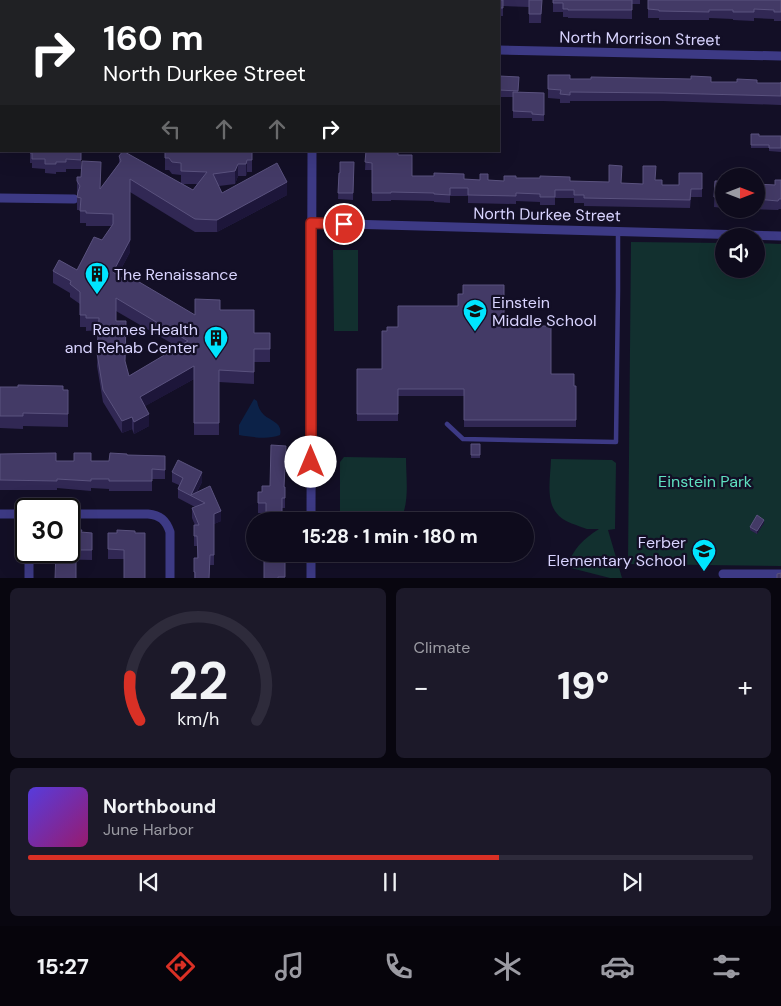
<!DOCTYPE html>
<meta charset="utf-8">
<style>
:root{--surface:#0e0b1c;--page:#1c1929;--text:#f1f3f6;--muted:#9b9ba3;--line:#2e2b3b;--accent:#d93025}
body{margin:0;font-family:"DM Sans",sans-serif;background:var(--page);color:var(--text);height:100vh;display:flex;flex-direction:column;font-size:19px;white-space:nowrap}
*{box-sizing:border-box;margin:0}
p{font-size:16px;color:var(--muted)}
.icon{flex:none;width:28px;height:28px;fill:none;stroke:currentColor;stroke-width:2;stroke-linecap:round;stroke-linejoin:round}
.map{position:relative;height:578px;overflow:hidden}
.side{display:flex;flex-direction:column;gap:10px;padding:10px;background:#08060f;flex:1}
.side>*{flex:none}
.top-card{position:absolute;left:0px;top:0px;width:500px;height:152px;box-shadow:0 5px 20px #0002,0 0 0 1px var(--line);background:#202124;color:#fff;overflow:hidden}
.needle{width:32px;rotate:90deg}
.controls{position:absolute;left:715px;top:168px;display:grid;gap:10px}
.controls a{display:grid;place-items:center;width:50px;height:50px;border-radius:50%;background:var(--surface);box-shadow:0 5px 20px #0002,0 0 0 1px var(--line);font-size:25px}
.speed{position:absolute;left:15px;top:498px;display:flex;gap:10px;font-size:25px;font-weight:700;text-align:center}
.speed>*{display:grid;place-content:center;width:65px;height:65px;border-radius:50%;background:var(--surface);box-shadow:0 5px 20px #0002,0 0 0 1px var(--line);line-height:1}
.speed .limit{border:2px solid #111;border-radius:8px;background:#fff;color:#111}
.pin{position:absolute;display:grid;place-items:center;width:42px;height:42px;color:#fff;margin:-21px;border:2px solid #fff;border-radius:50%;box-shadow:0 1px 5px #0007}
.me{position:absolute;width:55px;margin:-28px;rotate:0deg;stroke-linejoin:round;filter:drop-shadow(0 0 4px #0008)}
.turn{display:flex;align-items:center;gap:18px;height:105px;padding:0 20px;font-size:22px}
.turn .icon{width:65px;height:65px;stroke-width:2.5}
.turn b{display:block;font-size:35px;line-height:42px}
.lanes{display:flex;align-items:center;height:48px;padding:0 20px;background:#0003;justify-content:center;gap:25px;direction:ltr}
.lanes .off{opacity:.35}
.big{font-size:38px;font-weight:800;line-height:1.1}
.side .tile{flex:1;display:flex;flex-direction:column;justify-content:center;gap:8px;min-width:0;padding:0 18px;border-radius:8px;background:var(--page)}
.side .dial{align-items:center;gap:0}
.dial svg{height:130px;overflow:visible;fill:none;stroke:var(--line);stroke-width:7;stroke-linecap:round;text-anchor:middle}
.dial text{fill:var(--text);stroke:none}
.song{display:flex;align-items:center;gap:15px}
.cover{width:60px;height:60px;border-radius:8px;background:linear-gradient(135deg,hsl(250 70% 55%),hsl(320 70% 35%))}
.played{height:5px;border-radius:2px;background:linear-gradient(90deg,var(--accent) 65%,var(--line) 65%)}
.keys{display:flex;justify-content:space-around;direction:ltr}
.heat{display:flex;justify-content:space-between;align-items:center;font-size:28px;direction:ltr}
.side .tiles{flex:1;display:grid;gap:10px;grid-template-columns:1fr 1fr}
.tile:last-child{grid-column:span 2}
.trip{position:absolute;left:246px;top:512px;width:288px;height:50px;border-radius:25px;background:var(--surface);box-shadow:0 5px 20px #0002,0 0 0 1px var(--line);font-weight:800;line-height:50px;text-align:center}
.tab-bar{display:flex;height:80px;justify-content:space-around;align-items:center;background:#06040b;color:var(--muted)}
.tab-bar .icon{width:35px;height:35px}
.tab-bar .active{color:var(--accent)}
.tab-bar b{font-size:22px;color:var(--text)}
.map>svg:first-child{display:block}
</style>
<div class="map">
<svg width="781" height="579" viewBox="0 0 781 579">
<rect width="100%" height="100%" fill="#130f26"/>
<!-- green -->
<path fill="#12302f" d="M631,242L724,243V269H756V243L781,244V566L628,564Z
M333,250H358V331H334Z
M344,457L406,458C406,479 410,502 400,521H340V462Z
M551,459L612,460L616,463L615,529L608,530L622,578H610L567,567C573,549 583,539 599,529C595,529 591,529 587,529C583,528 579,526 576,525C542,515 550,487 551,459Z"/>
<!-- water -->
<path fill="#0c2248" d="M254,399L257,401C258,407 260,411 264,415C271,421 283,423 280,435C268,440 252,437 239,435V425Z"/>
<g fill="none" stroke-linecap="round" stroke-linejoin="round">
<!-- service -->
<path stroke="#3d3a85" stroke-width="4.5" d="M447,424L463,439L616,442L618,291V231"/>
<!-- minor -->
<path stroke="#3d3a85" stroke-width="9" d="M313,1V0
M0,39L1,40
M499,50L781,56
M0,198L74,199
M311,223L781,236
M0,514H26
M69,514H148C160,515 166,520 170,532V579
M311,521L312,151
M723,574H781
M29,579V551
M311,579V554"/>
</g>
<!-- wall -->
<path fill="#312854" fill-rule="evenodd" d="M0,0H58V1H1V7H0Z
M79,0H188L187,1H79Z
M471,0H542L541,23H529V7L503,6V16H499V1Z
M553,0H640V4H632V19L568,18V17H563V12H553Z
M648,0H781V21H774V19L754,18V21L733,20V19L709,18V20H659V18H648Z
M548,75L570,79L757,83H781V82V105L663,101H570V103H560V99L548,98Z
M499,76L519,77L518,92L544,93V121H532V118H513V97H499Z
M751,134L759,136H781V152L769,151V148H751Z
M30,151H81V169H66V172H56V174L45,173V169L32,168V163H30Z
M165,151H252V172H247L246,176H238L235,184L219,186L222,193L287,195L217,232H195L130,192V252L118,275L126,281L195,315L220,310L254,333H270V362H254V384L219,382V435H194V379L145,406L149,426L134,434L132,429L122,433L103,402L97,366L99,330L86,331V327H80V304L70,297V293L53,283V271L77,270L102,240L112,226H86V223H80V210H77V177L101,189L119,163V156L181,183V175L172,174L169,170H165ZM182,184H197L193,190ZM116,311L178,347L129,376L125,363L126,333L116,321Z
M366,151L398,155L412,176L464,179L504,181L516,178L570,181L643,184L655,180L662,185H679L702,173V197H691L690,208L584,206V203H574V198H555V205H540V202L516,201V204L468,203V196H450V203L434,202V201L391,200V201H372V170H365Z
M354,162L353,200L338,199L339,173H340Z
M781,180V209H779L778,210L747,209H756V184L775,185Z
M715,181H724V208L714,207Z
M504,320L513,326L551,374L574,386H576V427H464V396H398V421H357V369H382L387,331L398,327Z
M0,387L68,390V427L23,426V429L0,428Z
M471,444H480V458H471Z
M0,454L56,461H109L127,455L165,456V479H152V491H109V489L91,488V491L57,488V490H0Z
M286,455L284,487H285V508H282L266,513H258V492H262L270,486Z
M172,472L202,482L197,492L221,521L214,524V565H210L209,579H194V558H197V546H194V525H195L192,518V508L195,507L178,498V489L179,485L172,482Z
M764,523L757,534L750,530V527Z
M135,531L124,559H108V533H117Z
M82,532L92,533V560L54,559V551H69Z
M285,554V579H264L268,561Z"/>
<!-- shaded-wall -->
<path fill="#1d163a" d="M247,160V172L246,176V164Z
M238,164V176L235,184V171Z
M287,182V195L217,232V220Z
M130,240V252L113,284V272Z
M194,366V379L140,409V397Z
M149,414V426L134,434V422Z
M132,417V429L122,433V421Z
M202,472V482L194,497L191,495Z
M221,511V521L214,524V565V514Z
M764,520V523L757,534V531Z"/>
<!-- building -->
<path fill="#433a66" stroke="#5a527e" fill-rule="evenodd" d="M193,0H256V1H193Z
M341,0H405V1H341Z
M429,0H450V1H429Z
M471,0H503V8H499V1H471Z
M529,0H542L541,14H529Z
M553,0H632V10H568V9H563V3H553Z
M648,0H781V12H774V10L754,9V12H733V10H709V12L659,11V10L648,9Z
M0,58H1V71H0V76Z
M548,75H570V79H591V77L691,79V76L711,77V82H737V79L757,80V83H781V82V96L663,93L570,92V95L560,94L561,90L548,89Z
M499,76L519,77L518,91L499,90Z
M513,92L544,93V115L532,114V112L513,111Z
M751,134H759V136H781V148H769V145H751Z
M30,151H81V160L66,159V162H56V164H45V159H32V153H30Z
M123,151L193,190L207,172L181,171V163L172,162L169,158H165V151H252V160H247L246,164H238L235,171L213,174L222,193L277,163L287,182L217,220L195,219L130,179V240L113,272L126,281L129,276L195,315V299L220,300V310H254V333H270V349H254V372L219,370V423H194V366L140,397L149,414L134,422L132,417L122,421L103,390L97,353L99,318H86V315H80V292L70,284L71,281L53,271L59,260L77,270L94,237L102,240L113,224V214L86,213V211H80L81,198L77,197L78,192L80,186L77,181V177H81L82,161L101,162L100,189L121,161L119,156ZM116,298L188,341L129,376L125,361L126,321H116Z
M366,151L398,152V155H412V176H434V173L464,174V179L480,180V174H488V180L504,181V176H516V178H540V176L570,177V181L609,182V165L622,166L621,183L643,184V166H656L655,180H662V185H679V173H702V189H691L690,200L584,198V195H574V190H555V197H540V194L516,193V196L468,195V188H450V195L434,194V193L391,192V193H372V163L365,162Z
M340,162H354L353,193H338L339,173H340Z
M775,180H781V199H779L778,201L756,199V184L775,185Z
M715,181H724V198L714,197Z
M463,285H504V320H513V326H551V374H574V386H576V420H464V389H398V414H357V369H382V331H387V327H398V306H458V294H463Z
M18,385L63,386V390H68V414L23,413V416H0V387H18Z
M471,444H480V455H471Z
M271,445L286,446L284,487H285V498H282V521H266V503H258V492H262V486H270Z
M56,453V461H74V453H91V461H109L110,453L127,454V455L165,456V470L152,469V481H109V479H91V481L57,479V481L0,480V454Z
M178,460L202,472L191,495L210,486L221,511L214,514V555H210L209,579H195V572H194V558H198L197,536H194V525H199L192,508L205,503L178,489L183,478L172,472Z
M757,515L764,520L757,531L750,527Z
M69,530H82L81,532L92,533V550H76V579H55L56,551H69Z
M117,530L135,531V533H145V579H124V550L108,549V533H117Z
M268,554H285V577H278V579H264V561H268Z
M781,573V579H777V574Z"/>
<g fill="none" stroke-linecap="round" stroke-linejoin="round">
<defs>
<path id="route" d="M311,462V223L344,224"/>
</defs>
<!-- route casing -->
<use href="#route" stroke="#8d1f18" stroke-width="12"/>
<!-- route -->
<use href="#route" stroke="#d93025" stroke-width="9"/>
</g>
<!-- icons -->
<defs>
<symbol id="building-pin" viewBox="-11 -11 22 30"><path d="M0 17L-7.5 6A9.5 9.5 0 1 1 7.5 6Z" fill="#00e5ff" stroke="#130f26"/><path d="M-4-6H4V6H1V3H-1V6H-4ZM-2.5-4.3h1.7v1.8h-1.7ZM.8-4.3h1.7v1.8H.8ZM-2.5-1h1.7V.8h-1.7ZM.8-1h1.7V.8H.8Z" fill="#111"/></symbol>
<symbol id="school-pin" viewBox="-11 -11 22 30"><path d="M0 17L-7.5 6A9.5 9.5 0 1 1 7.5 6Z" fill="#00e5ff" stroke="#130f26"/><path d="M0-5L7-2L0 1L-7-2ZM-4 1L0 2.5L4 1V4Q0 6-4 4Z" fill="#111"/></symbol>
</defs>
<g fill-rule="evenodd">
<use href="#building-pin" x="83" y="260" width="28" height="38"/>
<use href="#school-pin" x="461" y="297" width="28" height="38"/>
<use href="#building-pin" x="202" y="324" width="28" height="38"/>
<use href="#school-pin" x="690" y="537" width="28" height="38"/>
</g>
<g text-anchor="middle" stroke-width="4.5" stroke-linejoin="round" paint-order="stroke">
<!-- street labels -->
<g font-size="16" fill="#d9d4ff" stroke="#130f26">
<text transform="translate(640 38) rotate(1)" y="6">North Morrison Street</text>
<text transform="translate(547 214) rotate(1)" y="6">North Durkee Street</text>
</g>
<!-- poi labels -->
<g font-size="16" fill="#d9d4ff" stroke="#130f26" text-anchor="start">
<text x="114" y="280">The Renaissance</text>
<text x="492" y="308">Einstein<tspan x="492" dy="18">Middle School</tspan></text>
<text x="198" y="335" text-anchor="end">Rennes Health<tspan x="198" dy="18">and Rehab Center</tspan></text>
<text x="686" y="548" text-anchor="end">Ferber<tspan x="686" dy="18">Elementary School</tspan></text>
</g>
<!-- park labels -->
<g font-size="16" fill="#5fe0c0" stroke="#130f26">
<text x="705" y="487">Einstein Park</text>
</g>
</g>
</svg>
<div class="controls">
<a><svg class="needle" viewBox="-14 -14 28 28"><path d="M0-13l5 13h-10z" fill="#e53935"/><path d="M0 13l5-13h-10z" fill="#9b9ba3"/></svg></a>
<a><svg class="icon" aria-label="sound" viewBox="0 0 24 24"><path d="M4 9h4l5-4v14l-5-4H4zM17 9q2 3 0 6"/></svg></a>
</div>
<div class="speed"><div class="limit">30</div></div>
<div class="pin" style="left:344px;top:224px;background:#d93025"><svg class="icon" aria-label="arrive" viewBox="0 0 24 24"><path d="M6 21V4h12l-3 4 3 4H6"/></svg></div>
<svg class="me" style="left:311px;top:462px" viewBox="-20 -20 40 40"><circle r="19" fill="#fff"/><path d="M0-13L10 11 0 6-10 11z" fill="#d93025"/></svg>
<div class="trip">15:28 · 1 min · 180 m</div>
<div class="top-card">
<div class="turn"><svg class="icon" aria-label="right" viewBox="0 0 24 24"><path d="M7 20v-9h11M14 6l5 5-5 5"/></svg><div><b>160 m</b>North Durkee Street</div></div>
<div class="lanes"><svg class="icon off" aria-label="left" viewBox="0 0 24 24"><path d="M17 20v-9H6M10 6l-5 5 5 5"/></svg><svg class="icon off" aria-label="ahead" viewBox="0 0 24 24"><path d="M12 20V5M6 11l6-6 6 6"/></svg><svg class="icon off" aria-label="ahead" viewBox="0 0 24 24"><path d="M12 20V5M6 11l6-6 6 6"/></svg><svg class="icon" aria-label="right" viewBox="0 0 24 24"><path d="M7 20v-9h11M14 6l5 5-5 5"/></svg></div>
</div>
</div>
<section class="side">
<div class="tiles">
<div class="tile dial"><svg viewBox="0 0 100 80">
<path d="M14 69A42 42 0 1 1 86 69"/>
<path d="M14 69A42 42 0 0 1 8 42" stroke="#d93025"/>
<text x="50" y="56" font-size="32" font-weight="700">22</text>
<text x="50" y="72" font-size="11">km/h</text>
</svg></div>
<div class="tile"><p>Climate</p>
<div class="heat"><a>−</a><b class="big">19°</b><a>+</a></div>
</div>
<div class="tile">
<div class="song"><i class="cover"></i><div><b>Northbound</b><p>June Harbor</p></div></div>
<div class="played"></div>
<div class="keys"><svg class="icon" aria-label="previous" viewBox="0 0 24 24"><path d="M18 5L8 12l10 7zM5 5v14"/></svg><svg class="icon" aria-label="pause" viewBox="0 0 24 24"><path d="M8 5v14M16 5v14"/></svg><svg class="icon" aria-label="next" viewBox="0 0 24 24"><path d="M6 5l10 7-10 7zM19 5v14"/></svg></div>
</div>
</div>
</section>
<nav class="tab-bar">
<b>15:27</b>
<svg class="icon active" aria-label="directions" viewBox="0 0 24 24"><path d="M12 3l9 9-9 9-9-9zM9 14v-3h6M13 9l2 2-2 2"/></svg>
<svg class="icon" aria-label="music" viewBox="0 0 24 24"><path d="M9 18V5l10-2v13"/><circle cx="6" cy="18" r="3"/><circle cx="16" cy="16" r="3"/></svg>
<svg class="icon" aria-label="phone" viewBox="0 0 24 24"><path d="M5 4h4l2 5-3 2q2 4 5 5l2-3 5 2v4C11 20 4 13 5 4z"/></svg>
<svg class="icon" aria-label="climate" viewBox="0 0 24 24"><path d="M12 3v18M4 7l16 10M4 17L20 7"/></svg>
<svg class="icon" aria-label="car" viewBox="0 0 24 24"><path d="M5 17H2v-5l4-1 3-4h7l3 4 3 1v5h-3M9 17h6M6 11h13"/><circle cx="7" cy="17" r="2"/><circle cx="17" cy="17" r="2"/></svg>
<svg class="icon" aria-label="filters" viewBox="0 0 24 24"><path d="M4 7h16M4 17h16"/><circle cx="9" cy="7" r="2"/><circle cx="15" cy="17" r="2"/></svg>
</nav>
